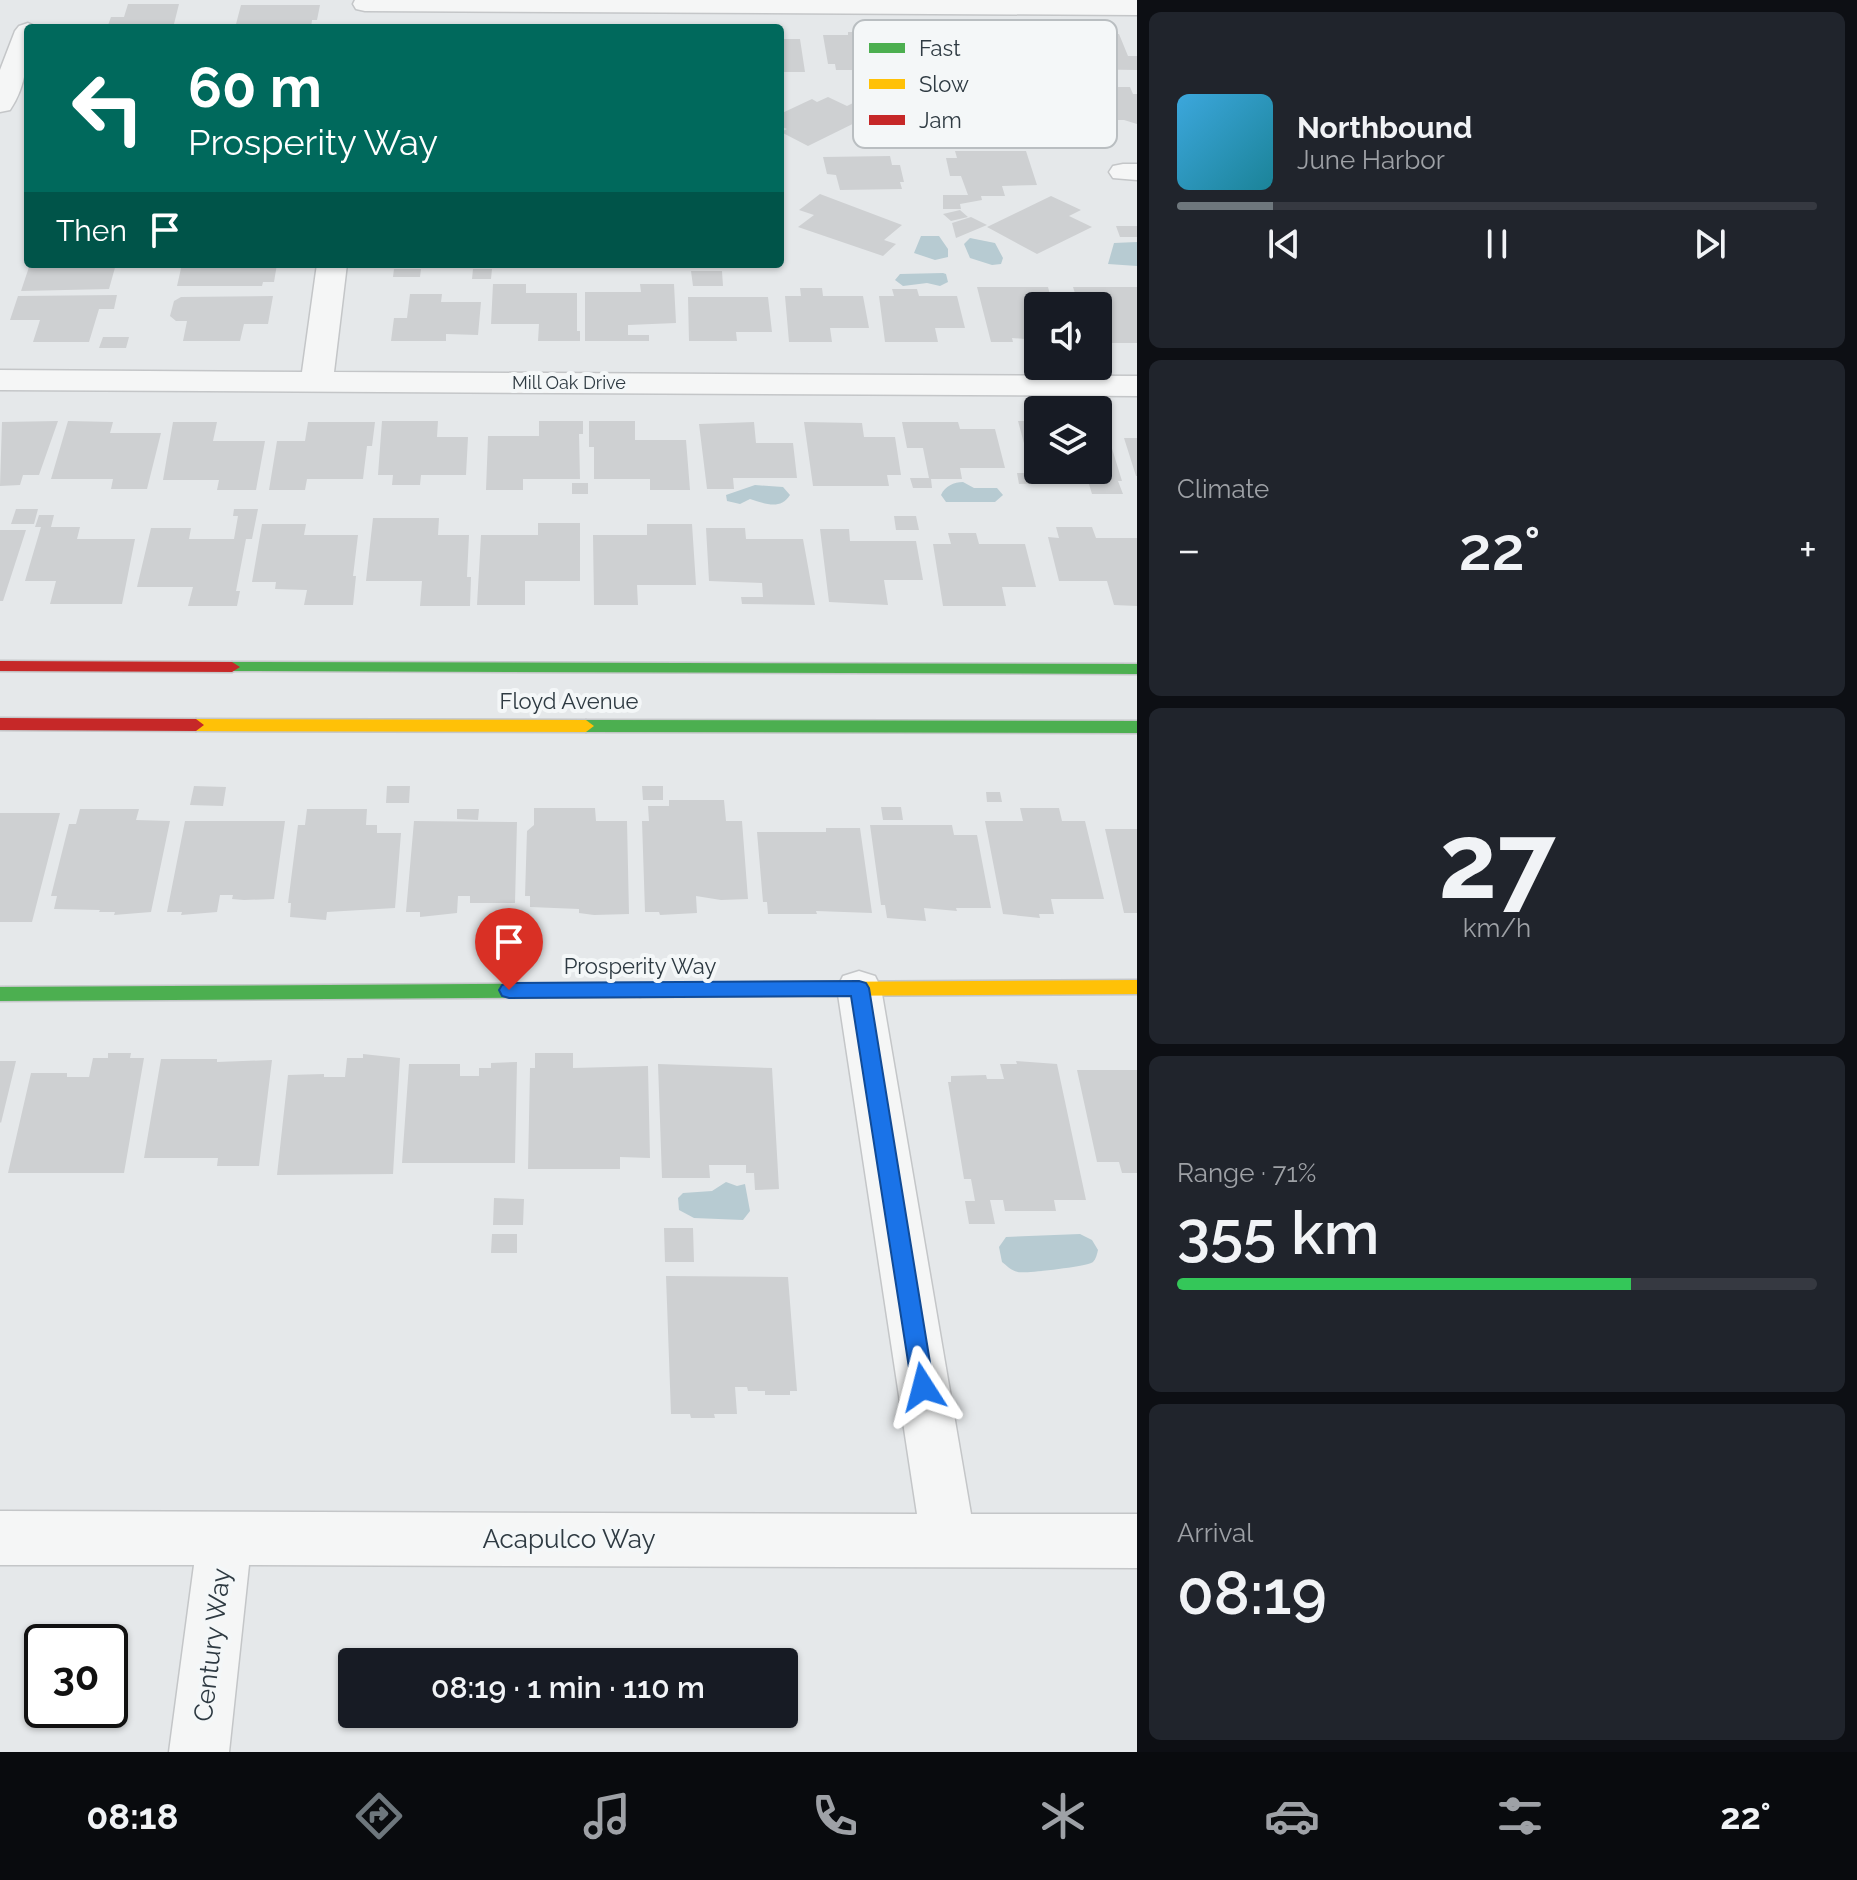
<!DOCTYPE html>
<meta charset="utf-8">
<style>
:root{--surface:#171b24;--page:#20242c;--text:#f1f3f6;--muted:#9ea1a6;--line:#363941;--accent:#6e777d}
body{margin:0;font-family:Raleway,sans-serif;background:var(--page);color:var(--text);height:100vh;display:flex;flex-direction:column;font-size:30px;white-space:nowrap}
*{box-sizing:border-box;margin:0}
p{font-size:26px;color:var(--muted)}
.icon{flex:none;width:44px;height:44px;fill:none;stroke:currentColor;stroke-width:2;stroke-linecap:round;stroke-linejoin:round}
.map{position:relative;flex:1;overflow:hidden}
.drawer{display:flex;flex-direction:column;gap:12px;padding:12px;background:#0d0f14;width:720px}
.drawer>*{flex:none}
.hud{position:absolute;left:24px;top:24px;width:760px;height:244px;border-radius:8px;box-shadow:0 2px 6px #0004;background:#00695c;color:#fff;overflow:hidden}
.tools{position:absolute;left:1024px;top:292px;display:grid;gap:16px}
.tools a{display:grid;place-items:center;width:88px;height:88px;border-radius:8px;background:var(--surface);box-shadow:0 2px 6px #0004;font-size:40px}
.speed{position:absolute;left:24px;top:1624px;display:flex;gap:16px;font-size:40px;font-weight:700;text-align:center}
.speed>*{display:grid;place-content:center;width:104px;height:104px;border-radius:50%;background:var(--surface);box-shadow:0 2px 6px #0004;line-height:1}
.speed .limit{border:4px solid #111;border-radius:12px;background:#fff;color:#111}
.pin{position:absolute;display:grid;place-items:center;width:68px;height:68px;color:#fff;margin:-82px -34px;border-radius:50% 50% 50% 0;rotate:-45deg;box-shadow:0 0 8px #0007}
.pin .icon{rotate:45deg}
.me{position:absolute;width:88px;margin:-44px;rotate:351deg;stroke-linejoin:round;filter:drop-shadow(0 0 6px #0008)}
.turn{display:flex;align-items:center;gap:28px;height:168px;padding:0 32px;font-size:36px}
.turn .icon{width:104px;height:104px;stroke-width:2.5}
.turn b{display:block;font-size:56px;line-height:68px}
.then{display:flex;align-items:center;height:76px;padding:0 32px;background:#0003;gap:16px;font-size:30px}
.big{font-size:60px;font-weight:600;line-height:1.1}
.drawer .widget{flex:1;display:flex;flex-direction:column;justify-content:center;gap:12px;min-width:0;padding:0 28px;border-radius:12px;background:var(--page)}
.drawer .dial{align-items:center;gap:0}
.dial b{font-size:104px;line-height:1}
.song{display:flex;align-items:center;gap:24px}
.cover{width:96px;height:96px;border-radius:12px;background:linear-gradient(135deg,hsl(200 70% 55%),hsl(190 70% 35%))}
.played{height:8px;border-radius:4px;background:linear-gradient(90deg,var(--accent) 15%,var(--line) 15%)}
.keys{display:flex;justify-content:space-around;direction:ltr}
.heat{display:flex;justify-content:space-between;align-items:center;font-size:44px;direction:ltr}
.charge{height:12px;border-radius:6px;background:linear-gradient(90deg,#34c759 71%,var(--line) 0)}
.trip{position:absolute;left:338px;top:1648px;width:460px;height:80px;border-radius:8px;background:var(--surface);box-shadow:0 2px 6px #0004;font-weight:600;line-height:80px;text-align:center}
.dock{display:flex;height:128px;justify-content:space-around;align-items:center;background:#090b0e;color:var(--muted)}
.dock .icon{width:56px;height:56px}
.dock .active{color:var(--accent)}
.dock b{font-size:36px;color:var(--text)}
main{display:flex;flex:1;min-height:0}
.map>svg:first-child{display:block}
</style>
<main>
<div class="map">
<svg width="1137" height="1752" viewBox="0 0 1137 1752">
<rect width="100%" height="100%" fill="#e5e8ea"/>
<!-- water -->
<path fill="#b7cbd2" d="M921,236H939L948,249V257L935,260L914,253Z
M970,238L995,243L1003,258L1001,264L992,265L970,258L964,244Z
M1137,242V266L1108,264L1114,243Z
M943,273L946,274L948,282L940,286L927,283L903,286L895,280L900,274Z
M963,482L974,488H997L1003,495L995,502H946L941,495C945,486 954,482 963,482Z
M755,485L783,487L790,495C780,511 764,503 750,499L740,504L727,501L726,495Z
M726,1182L737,1186L745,1184L750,1211L743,1220L694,1218L679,1210L678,1198L683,1193L712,1191Z
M1080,1234L1092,1240L1098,1250C1097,1254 1096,1259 1093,1262C1090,1266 1025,1274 1018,1272C1012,1271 1007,1266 1002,1262L999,1247L1006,1237Z"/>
<!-- building -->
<path fill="#ced0d2" d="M128,4H179L173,28H107L111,17H124Z
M241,5H320L317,20H312L311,28H235Z
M1085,29H1100L1102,34H1119L1128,56H1137V70L1072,69L1058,32H1086Z
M848,32H881L890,70H836L835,64H828L823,35H848Z
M780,39H800L805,72H780Z
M1097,87H1130L1133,94H1137V124L1124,120H1096L1085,92H1100Z
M828,97L847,106L855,102L863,106L872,102L885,108L808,146L781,132L787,129L780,126V114L812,99L817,102Z
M988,100L1000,104L1004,102L1062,123L1053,129L1059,131L1034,149L957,120Z
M955,151H1026L1037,185L1002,186L1005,196H981L982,200L960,204L961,209H943V195H968L961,176H950L946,158H957Z
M890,156L892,165H900L904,182H900L902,189L840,190L836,175L827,174L823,157Z
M820,194L902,225L884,240L896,244L883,256L798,227L814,215L799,210Z
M1051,196L1081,210L1069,216L1092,227L1037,254L987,227Z
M960,210L968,217L951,221L943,214Z
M971,217L987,225L956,238L952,223Z
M1116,226H1137V237H1120Z
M30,264H116L109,289L21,291Z
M182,264H277L274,282H263L262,286H177Z
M394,269H421L420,277H393Z
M473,269H492L491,279H472Z
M691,271H722L723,286H693Z
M493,284H526V293H577V331H580V341H538L539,324H491Z
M640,284H674L676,323L628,325V335H649V341H585V292H641Z
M977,287H1048L1053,306H1038V340L1012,338L1013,342H991Z
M1073,287H1137V343H1098V306H1079Z
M800,288H822L823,296H863L869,328H830L832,342H789L785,296H801Z
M892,289H917L919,296H957L965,328H935L938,342H885L879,296H894Z
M410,294H442L441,302H481L478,335L446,334V341H391L394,318H407Z
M117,295L114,309H99L89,342H33L40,320H10L18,296Z
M273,296L268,324H244L240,341H183L187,321H176L170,316L174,301L181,297Z
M688,297H768L772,332H736L737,341H689Z
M103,337H129L126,348H99Z
M58,421L39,475H23L20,485L0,486L2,422Z
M68,421L113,422L110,433H161L147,489H111L113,479H51Z
M382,421H438L437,437H468L466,475H421L420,485H392L393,475H378Z
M539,421H583V434H579L580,479H523V490H486L488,436H539Z
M589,421H635V440H686L690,490H650V479H594V447H589Z
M1018,421H1038V470H1098V442H1110L1122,481H1118L1123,494H1092L1088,481L1019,484L1017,473H1032Z
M173,422H217L213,441H265L256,490H217L219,480H163Z
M308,422H375L372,446H367L363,479H307L305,490H269L277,441H305Z
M754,422L756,443H793L797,478H733L734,489H707L699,424Z
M804,422L862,423L864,437H895L901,475H887L889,486H813Z
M902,422H958L960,429H995L1005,468H960L962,479H931L932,488H913L910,478H929L923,448H907Z
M1124,438H1137V476H1136Z
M572,483H588V494H572Z
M16,509H38L34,524H11Z
M234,509H258L252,539H246L236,591H240L237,606H188L193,587H137L151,528H191L189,539H234L238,516H233Z
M39,515H54L51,527H80L77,539H135L122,604H50L56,581H25L41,527H35Z
M894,516H916L919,530H896Z
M373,518H439L438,535H469L467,577H471L470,606H420L422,581H366Z
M538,523H580V581H525V605H477L481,535H538Z
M262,524H306L304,535H358L353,576H356L353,605H304L307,590L275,589L276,582H252Z
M647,524H692L696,585H637L638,605H594L593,535H647Z
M1056,527H1092L1096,538H1137V606L1114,605L1107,581H1059L1048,537L1059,538Z
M706,528H745L746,539H803L815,605L742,604L741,597H763L762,583L709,581Z
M820,529H849L850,541H916L923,580H884L888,605L829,602Z
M0,530H26L3,601H0Z
M948,533H976L979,544H1025L1036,587H1002L1006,606H943L933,544H951Z
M194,786L226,787L223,806L190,805Z
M387,786H410L409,803H386Z
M642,786H663V800H643Z
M986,792H1000L1002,802H987Z
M669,800H724L726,821H742L748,899L721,900L696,896L697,913L660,915L659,912H645L642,821H649L648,806H669Z
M881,807H901L903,820H883Z
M534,808H595L596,821H627L629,914L594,915L579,913V909L530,907V896H525L527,831L534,825Z
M1020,808H1059L1062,821H1085L1104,899H1051L1054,914H1039L1040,918L1003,914L985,821H1023Z
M80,809H139L136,820L170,821L151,912L114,915L115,912H99L100,910L54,909L57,896H51L69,824H76Z
M307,809H367L366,825H377V833H401L395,908L327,912L326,920L290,917L291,903H288L298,825H305Z
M457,809H479L478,820L457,819Z
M0,813H60L32,922H0Z
M185,821H285L274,899L244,900L232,899L233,895H220L217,912L181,915L182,912H167Z
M414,821L517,822L515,903H470V896H458L457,913L420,917V912H406Z
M870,825H952L954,835H977L991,908H956L957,911L924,908L926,921L887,918L885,905H881Z
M826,828H860L872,913L816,911L817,914H768L767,902H763L757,832H826Z
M1105,829H1137V913H1124Z
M108,1053H131L130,1058H144L124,1173H8L31,1073H67V1077H89L93,1058H108Z
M535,1053H573V1068L648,1066L650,1158L620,1157V1169H528L530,1068H535Z
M363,1054L400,1058L393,1174L277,1175L288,1075L324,1074V1077H345L347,1058H363Z
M161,1059H217V1062L272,1060L259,1166H217L218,1158H144Z
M0,1061H16L1,1123L0,1122Z
M1016,1061L1057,1064L1086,1200H1054L1056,1211H1005L1003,1200H990L995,1224H969L965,1201H975L971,1179H964L948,1082H951V1076L986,1075L987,1079H1004L1000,1064H1017Z
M517,1062L515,1163H402L409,1064H460V1076H479V1068H491V1063Z
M658,1064L772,1068L779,1189L755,1190L754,1173H746V1165H709L710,1178H662Z
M1077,1070H1137V1173H1122L1119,1162H1097Z
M494,1198L524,1199L523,1225H493Z
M664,1228H693L694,1262H665Z
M492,1234H517V1253H491Z
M666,1276L788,1277L797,1391H790V1395H765V1391H748L747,1387H735L737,1414H714L715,1418H691L690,1414H671Z"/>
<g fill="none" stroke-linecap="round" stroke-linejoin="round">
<defs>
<path id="street" d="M355,0H1137V15L365,11L356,9L353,4Z
M28,23L39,28H28C28,57 27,85 10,110L0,112V70L15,31L19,26Z
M1123,164H1137V180L1113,178L1109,172L1113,166Z
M317,264H347L334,372L1137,376V396L0,390V370L302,372Z
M859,971L875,976L881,988L971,1514H1137V1568L249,1565L229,1752H169L194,1565H0V1511L917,1514L837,988L843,976Z"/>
<path id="fast" d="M232,662L1137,664V674L226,671L224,667Z
M586,720L1137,721V733L586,732L578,726Z
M640,983L647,985L649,990L647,995L640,997L0,1001V987Z"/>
<path id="slow" d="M196,719L586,720L594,726L586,732L196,731L188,725Z
M1137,980V994L640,997L633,995L631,990L633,985L640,983Z"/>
<path id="jam" d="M0,661L232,662L240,667L232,672L0,671Z
M0,718L196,719L204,725L196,731L0,730Z"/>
</defs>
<!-- street casing -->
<use href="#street" stroke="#c4c6c8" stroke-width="3"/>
<!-- fast casing -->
<use href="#fast" stroke="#c4c6c8" stroke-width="3"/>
<!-- slow casing -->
<use href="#slow" stroke="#c4c6c8" stroke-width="3"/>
<!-- jam casing -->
<use href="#jam" stroke="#c4c6c8" stroke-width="3"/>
<!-- street -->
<use href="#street" fill="#f5f6f6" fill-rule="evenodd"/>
<!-- fast -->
<use href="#fast" fill="#4caf50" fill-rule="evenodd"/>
<!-- slow -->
<use href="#slow" fill="#ffc107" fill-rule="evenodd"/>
<!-- jam -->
<use href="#jam" fill="#c62828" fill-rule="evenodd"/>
</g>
<!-- route -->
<path fill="#1a73e8" stroke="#114b97" stroke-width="2" d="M859,981L866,983L869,988L934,1387L931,1395L923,1398L915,1395L912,1387L851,996L509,998L502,996L499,990L502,985L509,983Z"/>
<g text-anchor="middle" stroke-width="8" stroke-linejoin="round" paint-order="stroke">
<!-- far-street labels -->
<g font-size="18" fill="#2e3a42" stroke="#f4f7f8">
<text x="569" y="389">Mill Oak Drive</text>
</g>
<!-- street labels -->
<g font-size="22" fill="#2e3a42" stroke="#f4f7f8">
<text x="569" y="709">Floyd Avenue</text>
<text x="640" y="974">Prosperity Way</text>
</g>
<!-- near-street labels -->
<g font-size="26" fill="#2e3a42" stroke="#f4f7f8">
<text x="569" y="1548">Acapulco Way</text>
<text transform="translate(212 1645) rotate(-83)" y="9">Century Way</text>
</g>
</g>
<!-- legend -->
<rect x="853" y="20" width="264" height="128" rx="12" fill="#f4f7f8" stroke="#b9bec1" stroke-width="2"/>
<rect x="869" y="43" width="36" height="10" fill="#4caf50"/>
<rect x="869" y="79" width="36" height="10" fill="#ffc107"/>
<rect x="869" y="115" width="36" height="10" fill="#c62828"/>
<g font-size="22" fill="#2e3a42">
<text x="919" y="56">Fast</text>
<text x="919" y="92">Slow</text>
<text x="919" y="128">Jam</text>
</g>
</svg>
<div class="tools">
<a><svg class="icon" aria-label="sound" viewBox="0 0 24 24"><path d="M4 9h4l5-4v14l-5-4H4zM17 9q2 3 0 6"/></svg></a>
<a><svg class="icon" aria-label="layers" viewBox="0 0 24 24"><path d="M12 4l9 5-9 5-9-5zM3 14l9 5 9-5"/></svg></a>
</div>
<div class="speed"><div class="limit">30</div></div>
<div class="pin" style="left:509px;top:990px;background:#d93025"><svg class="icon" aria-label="arrive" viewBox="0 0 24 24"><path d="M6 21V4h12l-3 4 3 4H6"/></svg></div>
<svg class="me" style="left:923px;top:1387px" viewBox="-20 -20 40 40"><path d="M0-17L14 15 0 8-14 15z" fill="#1a73e8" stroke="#fff" stroke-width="4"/></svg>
<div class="trip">08:19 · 1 min · 110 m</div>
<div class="hud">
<div class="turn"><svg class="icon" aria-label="left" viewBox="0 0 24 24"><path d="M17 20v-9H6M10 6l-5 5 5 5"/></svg><div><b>60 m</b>Prosperity Way</div></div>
<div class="then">Then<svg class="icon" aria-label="arrive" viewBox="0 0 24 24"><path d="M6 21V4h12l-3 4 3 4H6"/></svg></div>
</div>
</div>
<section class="drawer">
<div class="widget">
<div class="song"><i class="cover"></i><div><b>Northbound</b><p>June Harbor</p></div></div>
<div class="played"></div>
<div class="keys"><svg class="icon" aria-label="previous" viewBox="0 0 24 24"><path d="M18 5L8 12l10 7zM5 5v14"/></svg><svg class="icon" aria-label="pause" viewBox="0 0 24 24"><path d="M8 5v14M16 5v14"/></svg><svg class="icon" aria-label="next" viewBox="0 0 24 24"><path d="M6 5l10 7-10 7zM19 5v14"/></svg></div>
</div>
<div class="widget"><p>Climate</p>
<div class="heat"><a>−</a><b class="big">22°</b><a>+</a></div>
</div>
<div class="widget dial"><b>27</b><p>km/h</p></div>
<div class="widget"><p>Range · 71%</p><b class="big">355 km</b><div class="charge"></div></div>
<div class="widget"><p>Arrival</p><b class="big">08:19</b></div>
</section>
</main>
<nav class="dock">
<b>08:18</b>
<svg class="icon active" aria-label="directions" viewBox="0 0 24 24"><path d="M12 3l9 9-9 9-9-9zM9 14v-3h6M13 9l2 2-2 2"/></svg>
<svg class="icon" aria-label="music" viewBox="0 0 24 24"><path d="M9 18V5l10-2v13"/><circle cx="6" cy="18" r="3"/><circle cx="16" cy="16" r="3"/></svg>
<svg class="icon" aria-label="phone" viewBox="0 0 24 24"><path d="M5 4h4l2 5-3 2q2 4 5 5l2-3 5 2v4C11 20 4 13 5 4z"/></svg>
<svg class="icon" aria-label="climate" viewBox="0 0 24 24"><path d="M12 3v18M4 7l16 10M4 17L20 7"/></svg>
<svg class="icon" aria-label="car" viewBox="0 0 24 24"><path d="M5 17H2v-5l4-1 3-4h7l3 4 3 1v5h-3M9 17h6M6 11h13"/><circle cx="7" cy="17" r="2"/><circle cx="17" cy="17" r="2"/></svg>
<svg class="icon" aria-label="filters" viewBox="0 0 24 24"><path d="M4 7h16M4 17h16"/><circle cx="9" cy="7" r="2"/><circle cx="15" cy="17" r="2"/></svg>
<b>22°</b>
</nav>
